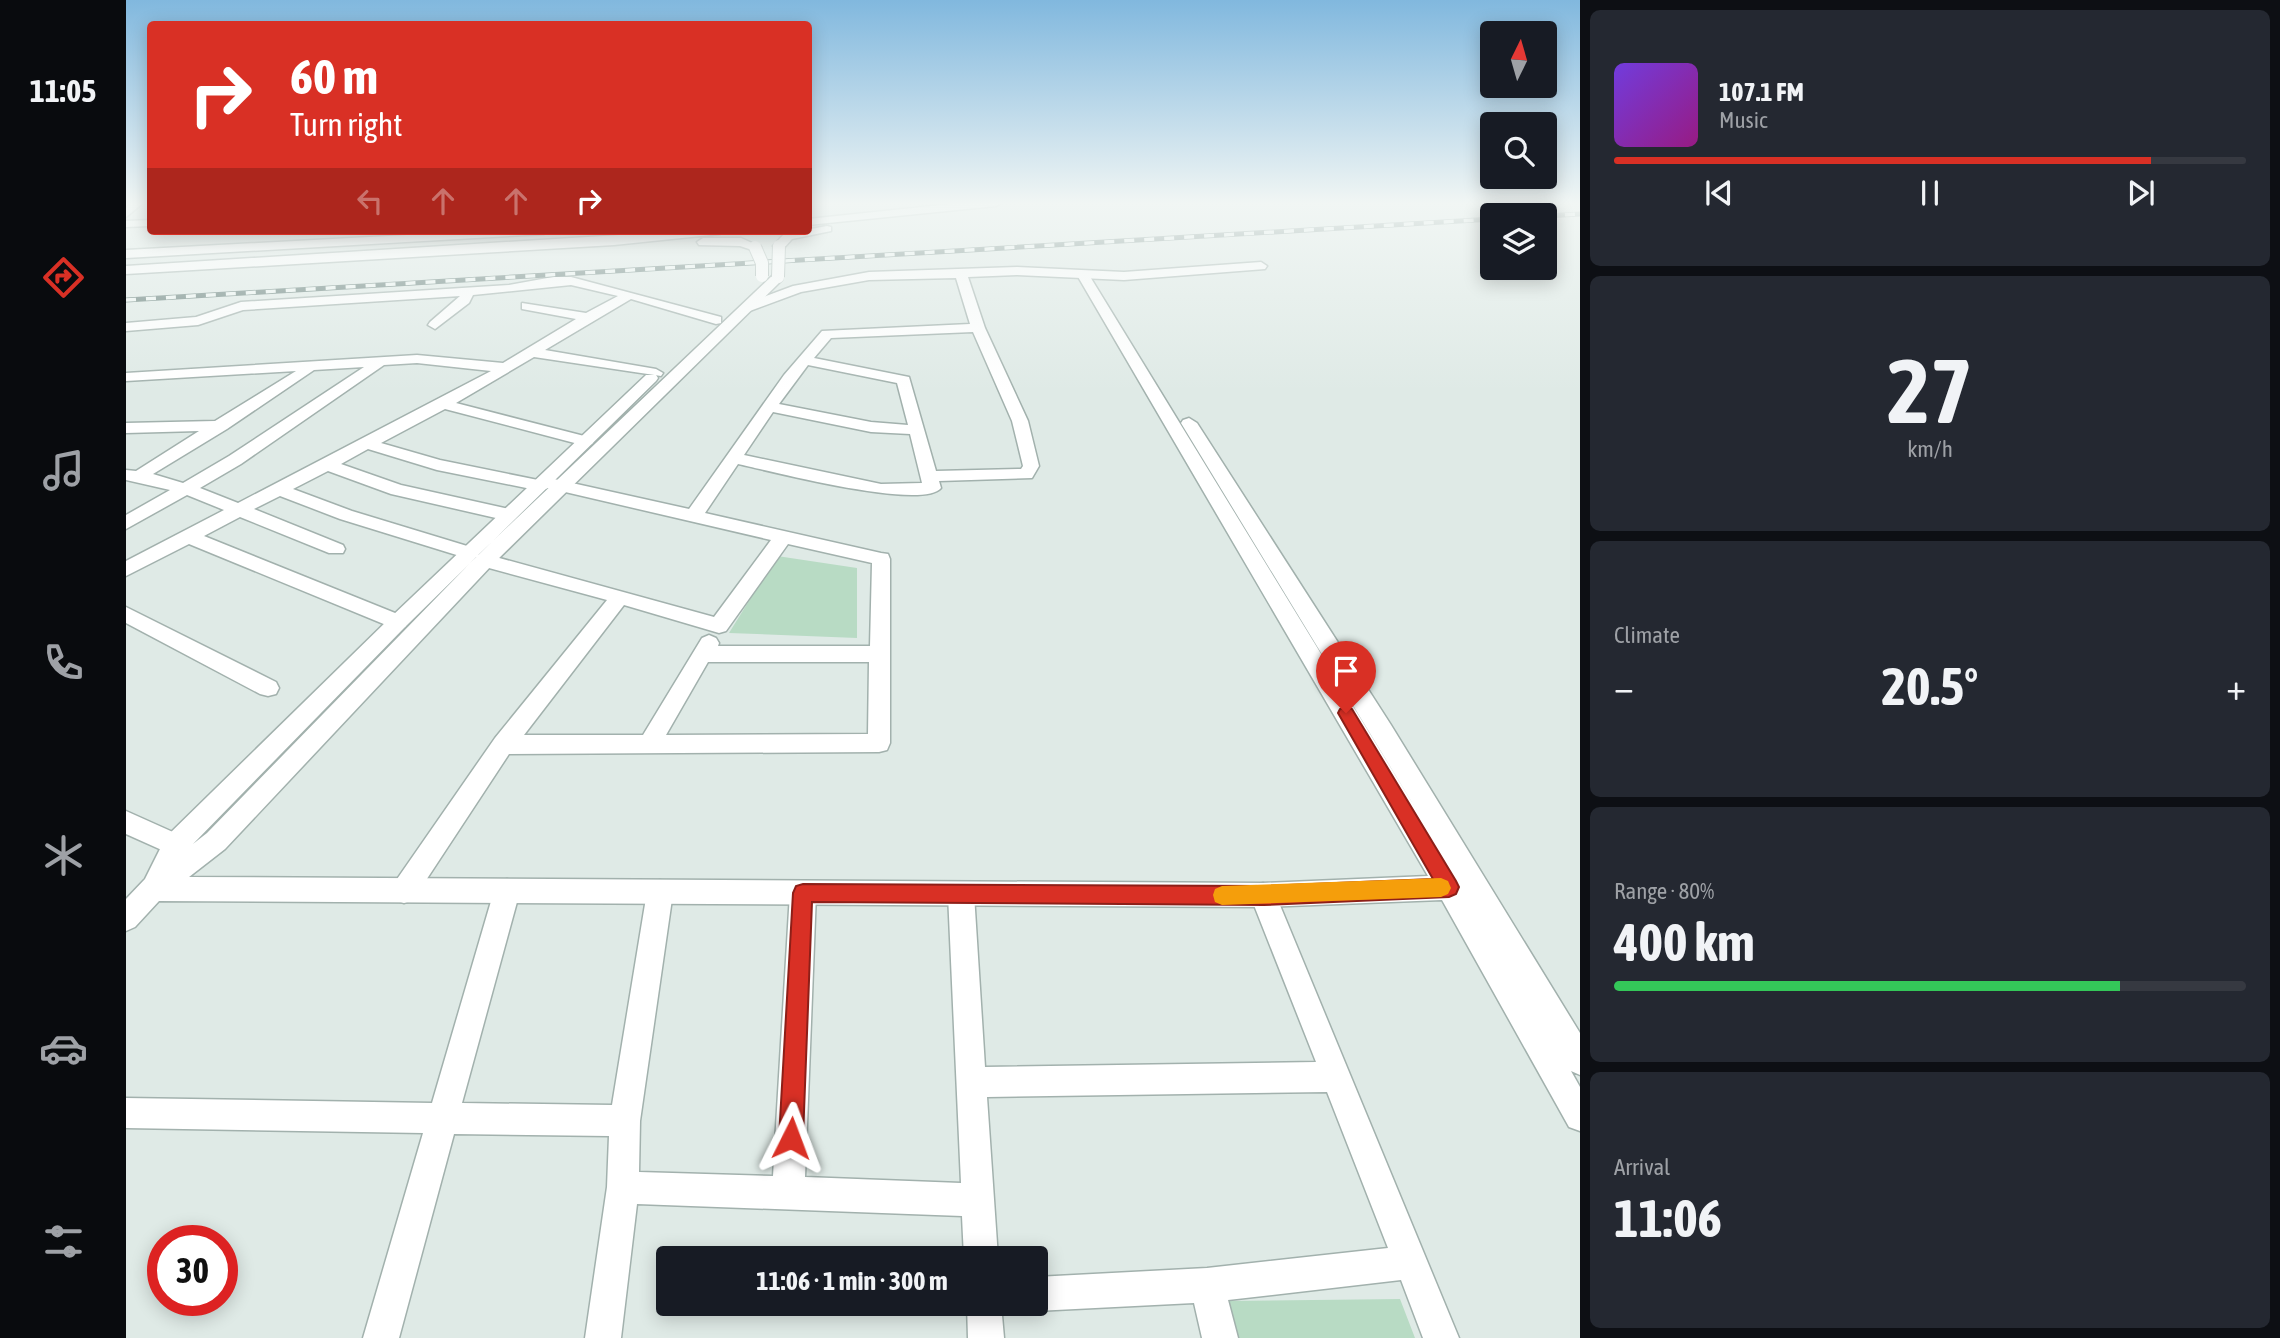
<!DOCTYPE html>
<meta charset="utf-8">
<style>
:root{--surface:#171b24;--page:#242831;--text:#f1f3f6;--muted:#9ea1a6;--line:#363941;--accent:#d93025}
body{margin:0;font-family:"Asap Condensed",sans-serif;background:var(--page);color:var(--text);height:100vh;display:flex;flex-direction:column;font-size:26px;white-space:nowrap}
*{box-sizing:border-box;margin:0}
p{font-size:23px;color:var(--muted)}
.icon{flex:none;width:38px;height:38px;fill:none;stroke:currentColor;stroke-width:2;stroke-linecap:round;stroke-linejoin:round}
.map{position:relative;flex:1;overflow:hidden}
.sheet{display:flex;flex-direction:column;gap:10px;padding:10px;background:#0d0f14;width:700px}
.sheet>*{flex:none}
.top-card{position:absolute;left:21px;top:21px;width:665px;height:214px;border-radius:7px;box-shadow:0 4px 18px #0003;background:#d93025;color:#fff;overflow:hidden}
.needle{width:46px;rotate:5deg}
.tools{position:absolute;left:1354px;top:21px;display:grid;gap:14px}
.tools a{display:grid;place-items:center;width:77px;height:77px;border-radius:7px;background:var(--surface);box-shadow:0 4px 18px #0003;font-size:35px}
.speed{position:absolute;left:21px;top:1225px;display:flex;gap:14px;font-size:35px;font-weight:700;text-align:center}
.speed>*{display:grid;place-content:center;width:91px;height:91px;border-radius:50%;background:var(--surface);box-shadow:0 4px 18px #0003;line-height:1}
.speed .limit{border:10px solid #d22;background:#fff;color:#111}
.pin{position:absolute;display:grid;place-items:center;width:60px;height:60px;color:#fff;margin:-72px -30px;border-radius:50% 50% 50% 0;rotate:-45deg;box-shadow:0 0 7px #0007}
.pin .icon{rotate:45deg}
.me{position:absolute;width:77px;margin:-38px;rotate:3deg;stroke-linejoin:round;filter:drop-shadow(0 0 5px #0008)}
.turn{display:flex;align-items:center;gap:24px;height:147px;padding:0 28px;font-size:32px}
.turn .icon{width:91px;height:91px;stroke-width:2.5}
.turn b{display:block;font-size:49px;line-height:60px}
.lanes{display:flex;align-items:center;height:66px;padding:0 28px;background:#0003;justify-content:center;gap:35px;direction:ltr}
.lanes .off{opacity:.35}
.big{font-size:52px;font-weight:700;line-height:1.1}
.sheet .tile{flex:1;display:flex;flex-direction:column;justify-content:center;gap:10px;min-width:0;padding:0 24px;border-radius:10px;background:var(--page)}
.sheet .dial{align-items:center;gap:0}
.dial b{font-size:91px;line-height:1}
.song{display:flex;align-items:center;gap:21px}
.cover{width:84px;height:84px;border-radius:10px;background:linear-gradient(135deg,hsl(260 70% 55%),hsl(310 70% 35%))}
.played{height:7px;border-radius:4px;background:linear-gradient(90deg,var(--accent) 85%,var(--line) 85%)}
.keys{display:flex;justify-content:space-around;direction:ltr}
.heat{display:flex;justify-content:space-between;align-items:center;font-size:38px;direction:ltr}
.charge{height:10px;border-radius:5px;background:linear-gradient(90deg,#34c759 80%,var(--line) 0)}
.trip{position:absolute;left:530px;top:1246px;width:392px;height:70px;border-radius:7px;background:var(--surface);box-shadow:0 4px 18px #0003;font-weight:700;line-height:70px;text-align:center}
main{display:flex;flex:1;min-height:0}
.tabs{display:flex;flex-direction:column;width:126px;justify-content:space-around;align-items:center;background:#090b0e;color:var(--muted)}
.tabs .icon{width:49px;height:49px}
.tabs .current{color:var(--accent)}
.tabs b{font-size:32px;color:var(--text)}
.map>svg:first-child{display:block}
</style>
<main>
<nav class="tabs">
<b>11:05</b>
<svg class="icon current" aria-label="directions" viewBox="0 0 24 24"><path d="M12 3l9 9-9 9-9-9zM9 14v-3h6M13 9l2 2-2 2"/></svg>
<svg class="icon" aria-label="music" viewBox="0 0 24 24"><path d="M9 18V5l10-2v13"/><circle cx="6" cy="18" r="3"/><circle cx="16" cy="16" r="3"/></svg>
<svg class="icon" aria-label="phone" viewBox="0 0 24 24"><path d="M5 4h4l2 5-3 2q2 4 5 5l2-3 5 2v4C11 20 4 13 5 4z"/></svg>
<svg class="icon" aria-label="climate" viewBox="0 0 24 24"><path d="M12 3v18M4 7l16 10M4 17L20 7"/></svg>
<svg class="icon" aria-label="car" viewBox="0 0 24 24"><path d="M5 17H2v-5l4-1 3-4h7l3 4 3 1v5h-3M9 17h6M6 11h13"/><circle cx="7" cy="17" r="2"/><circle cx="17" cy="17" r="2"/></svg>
<svg class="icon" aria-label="filters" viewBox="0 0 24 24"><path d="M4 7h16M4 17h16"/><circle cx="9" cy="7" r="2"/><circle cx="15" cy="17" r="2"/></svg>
</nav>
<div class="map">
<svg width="1454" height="1338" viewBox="0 0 1454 1338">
<rect width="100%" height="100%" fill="#dfeae6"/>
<!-- green -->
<path fill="#b8dbc4" d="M651,556L731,568V638L603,633Z
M1274,1299L1289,1338H1108L1098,1301Z"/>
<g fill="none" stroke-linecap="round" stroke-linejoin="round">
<defs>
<path id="minor" d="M5,203H17L0,217V208Z
M24,220V226L0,227V221Z
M355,231H424L418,234L0,258V250Z
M1135,262L1141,266L1139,269L998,280L891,275L842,277L859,328L902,421L913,466L906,478L813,481L815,488C796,511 644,471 612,464L579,513L755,553L762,554L764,559V743L761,750L753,752L383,754L287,900L278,903L269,900L265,891L269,882L369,738L481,600L352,565L350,560L352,555L359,554L588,617L645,540L422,488L415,491L311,470L242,449L215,464L275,485L383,509L392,515L383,521L265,494L202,471L167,489L226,511L351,549L353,553L351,557H337L214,519L154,496L128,509L217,545L219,549L217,553H203L114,517L78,536L279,617L282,622L279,627L272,629L265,627L63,544L0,576V561L98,510L61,495L0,529V515L44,490L0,480V470L10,471L73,431L0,433V423L89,421L170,371L0,381V373L291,355L377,363L450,319L396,309V303L460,313L492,296L445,285L347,295L343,303L309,329L302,325L304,322L334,296L117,310L72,325L0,331V323L70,317L115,302L383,285L427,277H445L595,317V323L590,324L505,299L419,350L530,369L537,373L535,376L408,357L330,403L466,438L468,441L466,444L460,446L319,409L255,443L314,460L412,480L419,477L563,509L658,375L696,331L844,324L830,278L743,280L675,292L621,312L616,311V305L667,286L743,272L891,267L998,272ZM847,332L886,421L897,466L895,469L810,471L783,377L688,358L705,338ZM291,363L365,371L112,503L74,488L115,464L258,365ZM682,365L771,383L782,425L745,422L653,404ZM238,367L103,456L57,483L27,474L101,429L188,370ZM647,412L745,432L784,434L796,483L755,484L618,455ZM662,544L746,563L744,646H592L593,643L590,638L583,635L576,638L517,735H398L498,605L593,633L600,631ZM582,662H743L742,734L540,735Z
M0,607L150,682L153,688L150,694L142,696L134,694L0,623Z
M0,811L58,837L61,845L58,853L49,856L0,834Z
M381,879L390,882L394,891L336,1103L486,1105L521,892L525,883L534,880L543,883L547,892L514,1121L513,1172L647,1176L664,893L668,884L677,881L686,884L690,893L679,1177L835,1183L822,894L826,885L835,882L844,885L848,894L859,1067L1190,1062L1124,895L1128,886L1137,883L1146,886L1333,1338H1297L1275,1280L1102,1300L1112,1338H1076L1068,1303L910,1311L898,1306L897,1304H910V1277L1081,1268L1262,1248L1201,1092L861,1097L872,1258H838L836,1216L511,1204L495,1338H459L481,1187L483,1136L328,1134L273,1338H237L297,1133L0,1128V1098L306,1103L368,891L372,882Z
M841,1304H875L878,1338H842Z"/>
<path id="tertiary" d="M834,203H875L870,206L682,225V219Z
M701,226L705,227V231L666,239L657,249L647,246L658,234Z
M557,231H600L594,234L488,245L0,274V266Z
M577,238H615L635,247L629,251L614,246L573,245L571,242Z
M957,271L963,275L1295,817L1055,423L1057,420L1063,418L1071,423L1265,725L1454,1033V1075L1445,1071L1454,1087V1131L1443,1127L1316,900L1137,907L33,901L9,927L0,931V899L19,879L40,837L265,617L520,375H530L532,378L530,381L279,627L67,844L81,833L352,555L648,274H656V280L366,565L99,849L63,877L1137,883L1302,876L951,275Z"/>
</defs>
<!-- minor casing -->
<use href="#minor" stroke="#a2b1ad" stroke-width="3"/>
<!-- tertiary casing -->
<use href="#tertiary" stroke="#a2b1ad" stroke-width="3"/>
<!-- minor -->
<use href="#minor" fill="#fff" fill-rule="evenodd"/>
<!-- tertiary -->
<use href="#tertiary" fill="#fff" fill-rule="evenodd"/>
<defs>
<path id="rail" d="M1419,216L1454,214
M0,300L1367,219"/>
</defs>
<!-- rail casing -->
<use href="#rail" stroke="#5b7570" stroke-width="5"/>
<!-- rail -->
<use href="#rail" stroke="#eff7f4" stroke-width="3.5" stroke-dasharray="10" stroke-linecap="butt"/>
<defs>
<path id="tertiary-bridge" d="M629,247L636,263V276
M652,277L653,246"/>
</defs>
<!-- tertiary-bridge casing -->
<use href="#tertiary-bridge" stroke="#a2b1ad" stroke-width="14" stroke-linecap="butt"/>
<!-- tertiary-bridge -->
<use href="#tertiary-bridge" stroke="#fff" stroke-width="12"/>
</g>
<!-- sky -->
<linearGradient id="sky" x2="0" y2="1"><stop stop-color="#81b8de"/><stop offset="0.52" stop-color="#f1f6f4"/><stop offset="1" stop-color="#f1f6f4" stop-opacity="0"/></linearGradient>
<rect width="1454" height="391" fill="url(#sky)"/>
<!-- route -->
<path fill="#d93025" stroke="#8d1f18" stroke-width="2" d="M1220,707L1226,709L1330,881L1333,887L1330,894L1323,897L1138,905L686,902L677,1138L673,1146L665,1150L657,1146L653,1138L667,893L670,886L677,884L1138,886L1307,879L1212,713L1214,709Z"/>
<!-- slow -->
<path fill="#f59e0b" d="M1315,878L1322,881L1325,888L1322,894L1315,897L1096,905L1089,902L1087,895L1089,889L1096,886Z"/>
</svg>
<div class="tools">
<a><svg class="needle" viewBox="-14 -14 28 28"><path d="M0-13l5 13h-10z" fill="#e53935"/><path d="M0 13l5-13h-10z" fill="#9ea1a6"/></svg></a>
<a><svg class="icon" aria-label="search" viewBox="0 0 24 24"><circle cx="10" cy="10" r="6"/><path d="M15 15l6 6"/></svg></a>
<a><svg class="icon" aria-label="layers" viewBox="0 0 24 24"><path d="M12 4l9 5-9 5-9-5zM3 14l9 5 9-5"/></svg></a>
</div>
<div class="speed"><div class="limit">30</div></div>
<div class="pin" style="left:1220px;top:713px;background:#d93025"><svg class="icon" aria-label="arrive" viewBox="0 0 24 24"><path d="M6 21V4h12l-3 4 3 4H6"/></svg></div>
<svg class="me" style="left:665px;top:1138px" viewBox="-20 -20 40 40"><path d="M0-17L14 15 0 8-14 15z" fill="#d93025" stroke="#fff" stroke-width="4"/></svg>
<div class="trip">11:06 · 1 min · 300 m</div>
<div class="top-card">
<div class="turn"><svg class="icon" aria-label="right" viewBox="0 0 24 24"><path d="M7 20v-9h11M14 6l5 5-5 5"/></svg><div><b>60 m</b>Turn right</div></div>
<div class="lanes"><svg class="icon off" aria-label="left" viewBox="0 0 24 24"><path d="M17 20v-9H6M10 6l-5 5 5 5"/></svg><svg class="icon off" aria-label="ahead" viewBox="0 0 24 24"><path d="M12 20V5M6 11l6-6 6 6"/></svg><svg class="icon off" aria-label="ahead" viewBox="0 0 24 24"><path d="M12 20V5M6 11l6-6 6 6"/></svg><svg class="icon" aria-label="right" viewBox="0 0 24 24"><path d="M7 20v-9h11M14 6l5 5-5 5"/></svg></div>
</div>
</div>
<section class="sheet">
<div class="tile">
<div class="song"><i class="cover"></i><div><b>107.1 FM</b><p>Music</p></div></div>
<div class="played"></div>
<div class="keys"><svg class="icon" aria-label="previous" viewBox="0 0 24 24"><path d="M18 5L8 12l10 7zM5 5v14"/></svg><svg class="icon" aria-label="pause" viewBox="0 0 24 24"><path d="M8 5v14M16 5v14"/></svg><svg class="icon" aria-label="next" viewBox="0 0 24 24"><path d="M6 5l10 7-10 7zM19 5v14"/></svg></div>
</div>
<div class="tile dial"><b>27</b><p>km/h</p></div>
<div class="tile"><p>Climate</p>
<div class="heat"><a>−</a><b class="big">20.5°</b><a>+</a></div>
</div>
<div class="tile"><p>Range · 80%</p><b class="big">400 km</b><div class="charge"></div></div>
<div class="tile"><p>Arrival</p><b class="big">11:06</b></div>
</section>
</main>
